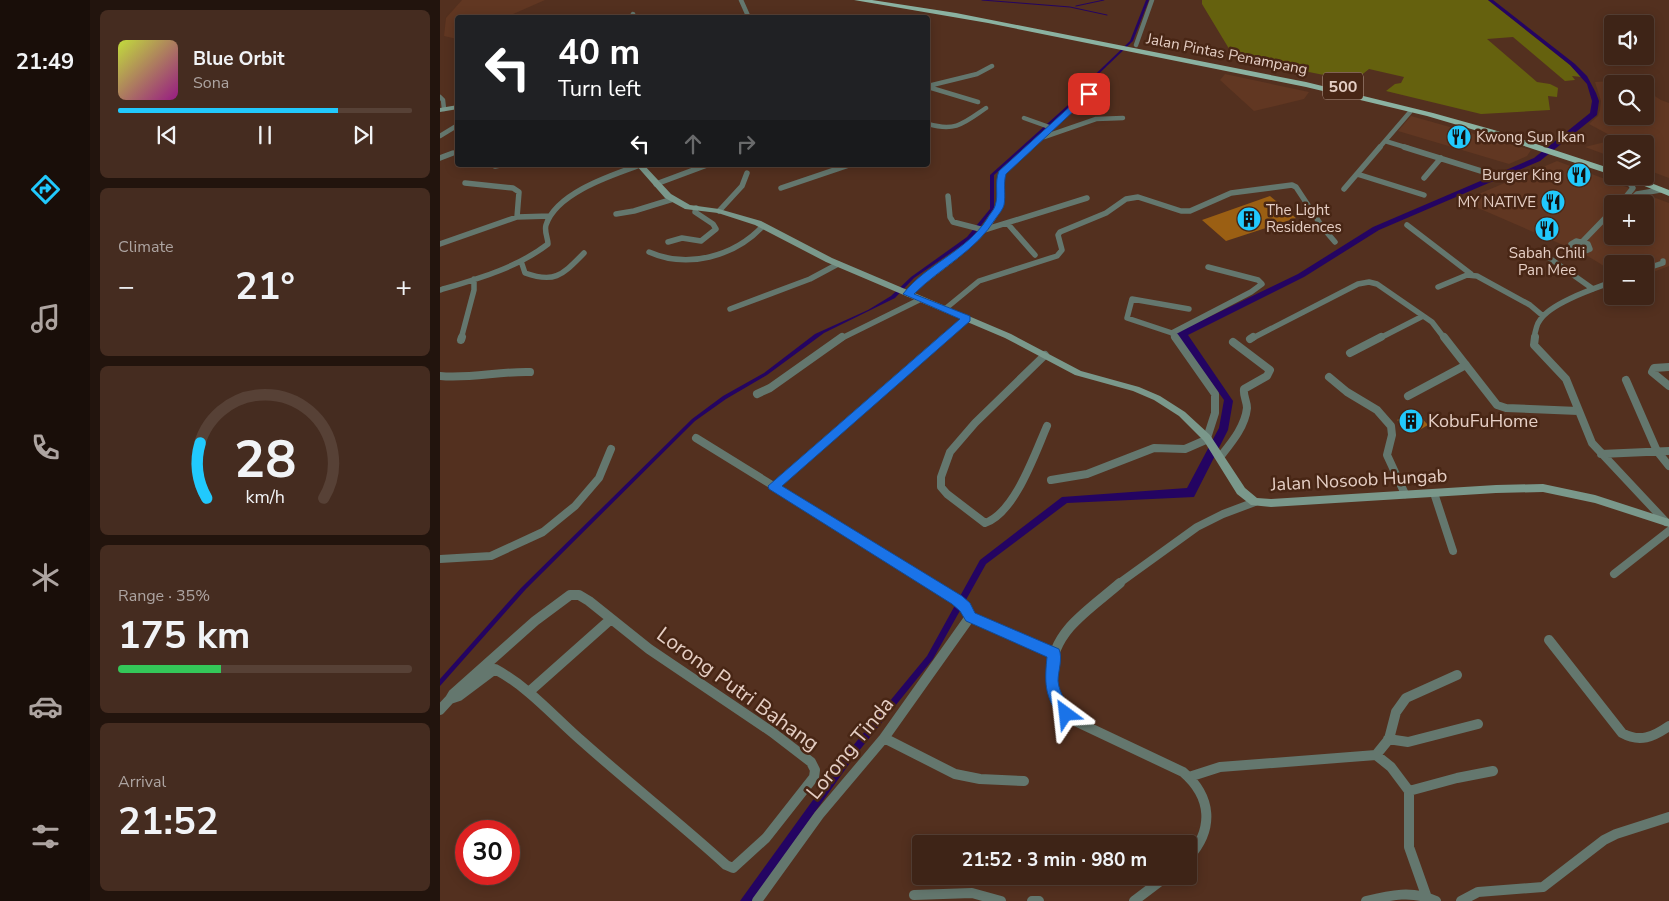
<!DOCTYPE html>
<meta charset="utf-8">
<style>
:root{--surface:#3e2417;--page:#452c20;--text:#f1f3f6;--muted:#ada4a1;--line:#574136;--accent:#21c9fd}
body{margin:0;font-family:"Nunito Sans",sans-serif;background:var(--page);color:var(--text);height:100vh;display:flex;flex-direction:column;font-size:19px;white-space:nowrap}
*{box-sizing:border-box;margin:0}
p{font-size:16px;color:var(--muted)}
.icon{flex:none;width:28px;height:28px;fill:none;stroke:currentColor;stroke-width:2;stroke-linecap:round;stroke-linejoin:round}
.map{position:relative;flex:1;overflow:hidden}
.sheet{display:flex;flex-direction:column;gap:10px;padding:10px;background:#22140d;width:350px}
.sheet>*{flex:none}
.hud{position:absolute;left:15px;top:15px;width:475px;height:152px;border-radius:5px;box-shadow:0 2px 12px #0003,0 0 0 1px var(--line);background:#202124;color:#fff;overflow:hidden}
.tools{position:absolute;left:1164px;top:15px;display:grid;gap:10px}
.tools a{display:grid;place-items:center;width:50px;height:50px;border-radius:5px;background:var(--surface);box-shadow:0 2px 12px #0003,0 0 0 1px var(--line);font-size:25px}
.speed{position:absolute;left:15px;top:820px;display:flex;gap:10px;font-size:25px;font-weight:700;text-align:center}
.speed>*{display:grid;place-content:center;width:65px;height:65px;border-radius:50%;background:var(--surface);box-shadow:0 2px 12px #0003,0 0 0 1px var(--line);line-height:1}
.speed .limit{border:8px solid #d22;background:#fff;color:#111}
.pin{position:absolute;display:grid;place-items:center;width:42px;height:42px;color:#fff;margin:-21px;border-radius:10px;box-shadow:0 2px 8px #0006}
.me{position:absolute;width:55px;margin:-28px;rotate:330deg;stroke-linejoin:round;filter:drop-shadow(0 0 4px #0008)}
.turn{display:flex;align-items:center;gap:18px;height:105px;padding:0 20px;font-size:22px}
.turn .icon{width:65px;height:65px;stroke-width:2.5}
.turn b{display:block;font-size:35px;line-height:42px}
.lanes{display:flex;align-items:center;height:48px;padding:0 20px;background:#0003;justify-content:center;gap:25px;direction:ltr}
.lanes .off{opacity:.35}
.big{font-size:38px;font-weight:700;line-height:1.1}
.sheet .card{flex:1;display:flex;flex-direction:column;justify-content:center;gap:8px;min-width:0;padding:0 18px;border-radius:8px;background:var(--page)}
.sheet .dial{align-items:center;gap:0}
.dial svg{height:130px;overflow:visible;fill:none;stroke:var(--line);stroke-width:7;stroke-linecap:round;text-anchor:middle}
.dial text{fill:var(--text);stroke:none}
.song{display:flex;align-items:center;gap:15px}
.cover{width:60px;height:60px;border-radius:8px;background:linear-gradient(135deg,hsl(70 70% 55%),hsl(310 70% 35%))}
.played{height:5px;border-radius:2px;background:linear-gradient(90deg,var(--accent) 75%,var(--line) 75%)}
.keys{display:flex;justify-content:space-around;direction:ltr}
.heat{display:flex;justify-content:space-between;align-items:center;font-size:28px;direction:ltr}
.charge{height:8px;border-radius:4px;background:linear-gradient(90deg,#34c759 35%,var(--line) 0)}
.trip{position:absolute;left:472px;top:835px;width:285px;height:50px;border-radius:5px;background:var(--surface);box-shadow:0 2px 12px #0003,0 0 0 1px var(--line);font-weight:700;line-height:50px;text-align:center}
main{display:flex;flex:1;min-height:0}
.dock{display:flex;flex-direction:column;width:90px;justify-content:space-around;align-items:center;background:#190e09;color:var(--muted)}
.dock .icon{width:35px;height:35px}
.dock .on{color:var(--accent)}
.dock b{font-size:22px;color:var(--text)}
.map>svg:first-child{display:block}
</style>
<main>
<nav class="dock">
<b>21:49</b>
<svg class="icon on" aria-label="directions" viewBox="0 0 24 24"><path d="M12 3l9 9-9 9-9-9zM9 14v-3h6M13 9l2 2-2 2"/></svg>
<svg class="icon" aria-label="music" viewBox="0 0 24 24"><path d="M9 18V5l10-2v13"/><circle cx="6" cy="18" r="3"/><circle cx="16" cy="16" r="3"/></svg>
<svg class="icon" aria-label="phone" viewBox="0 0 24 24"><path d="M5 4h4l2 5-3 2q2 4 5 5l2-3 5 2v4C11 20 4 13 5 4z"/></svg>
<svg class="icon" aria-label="climate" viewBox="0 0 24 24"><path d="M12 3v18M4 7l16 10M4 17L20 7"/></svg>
<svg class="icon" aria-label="car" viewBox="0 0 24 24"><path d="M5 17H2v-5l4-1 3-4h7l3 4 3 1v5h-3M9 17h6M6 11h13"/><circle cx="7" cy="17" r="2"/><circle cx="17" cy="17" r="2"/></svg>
<svg class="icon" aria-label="filters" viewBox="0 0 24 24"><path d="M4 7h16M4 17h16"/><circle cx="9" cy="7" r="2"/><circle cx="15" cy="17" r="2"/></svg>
</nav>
<section class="sheet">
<div class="card">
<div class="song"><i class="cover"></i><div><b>Blue Orbit</b><p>Sona</p></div></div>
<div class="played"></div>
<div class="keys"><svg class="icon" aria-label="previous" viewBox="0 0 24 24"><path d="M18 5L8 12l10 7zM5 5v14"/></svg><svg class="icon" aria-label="pause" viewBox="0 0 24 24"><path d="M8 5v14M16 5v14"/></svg><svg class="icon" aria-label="next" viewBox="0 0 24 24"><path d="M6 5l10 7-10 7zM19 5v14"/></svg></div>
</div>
<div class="card"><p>Climate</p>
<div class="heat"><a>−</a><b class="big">21°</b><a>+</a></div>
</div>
<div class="card dial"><svg viewBox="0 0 100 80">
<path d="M14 69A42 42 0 1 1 86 69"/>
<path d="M14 69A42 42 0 0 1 10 35" stroke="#21c9fd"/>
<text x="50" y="56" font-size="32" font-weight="700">28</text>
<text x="50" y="72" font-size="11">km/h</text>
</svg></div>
<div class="card"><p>Range · 35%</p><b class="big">175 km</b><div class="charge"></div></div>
<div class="card"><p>Arrival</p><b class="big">21:52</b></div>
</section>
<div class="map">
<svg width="1229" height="901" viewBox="0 0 1229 901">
<rect width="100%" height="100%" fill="#53301f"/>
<!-- built -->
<path fill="#613722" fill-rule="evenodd" d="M22,0H105L66,17L18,18L17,39L4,36L6,18Z
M785,74L869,92L864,99L814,111L780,80Z
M1190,80L1195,84H1172V116H1205V90L1221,100L1229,103V178L1205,169V144H1172V157L1145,147L1177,139L1149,124L1158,116L1160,110L1161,101L1155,82Z
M971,116L1091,150L1087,156L1069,164L958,131Z
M1117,161L1229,203V266L1205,275V264H1172V271L1146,255L1022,201ZM1172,204H1205V236H1172Z"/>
<!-- green -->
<path fill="#65610e" d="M762,0H1048L1130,65L1142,77L1132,76L1135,80L1125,81L1073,37L1047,39L1097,82L1110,84L1118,88L1117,97L1108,96L1110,110L1041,114L946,91L955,84L961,83L964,77L929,69L914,81L794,57L762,4Z"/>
<!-- water -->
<path fill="#240462" d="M706,0H709L693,41L642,90L641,97L554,175V208L531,239L474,278L455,298L384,333L327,375L286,399L255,421L86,589L0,686V679L81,588L252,419L283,396L324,373L375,334L428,310L451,296L471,277L527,237L550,209V175L637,97L639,90L690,41Z
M1048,0H1053L1135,64L1147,76L1156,93L1159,101L1157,115L1100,161L939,230L864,277L748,335L793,401L788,430L754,497L627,503L546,564L493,659L414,757L312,901H300L407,753L487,656L540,560L622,497L747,488L779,428L784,400L736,333L858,274L933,227L1094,158L1150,113L1152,101L1147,84L1130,65Z"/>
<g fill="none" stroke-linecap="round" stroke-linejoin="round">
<!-- stream -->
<path stroke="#240462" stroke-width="1" d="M542,0L630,7L667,15
M636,6L664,0"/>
</g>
<!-- building -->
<path fill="#9b5f13" d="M830,196L856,218L786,241L762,220Z
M975,411L988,425L976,432L969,427L967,428L957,420Z"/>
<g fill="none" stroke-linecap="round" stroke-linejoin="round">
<!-- street-far3 -->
<path stroke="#64776e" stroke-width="4.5" d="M301,0L309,18
M191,18L193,14
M696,45L712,0
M488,86L537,74L552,66
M488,87L538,102
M0,97L3,100L4,109
M584,118L612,128
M488,124C516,132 524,123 546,108
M0,136L18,125
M604,137L656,119L683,118
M945,141L968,148
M589,148L649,94
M939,148L970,112"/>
<!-- street-far2 -->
<path stroke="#64776e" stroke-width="5.5" d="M964,147L1041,171
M0,158L13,153
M55,166L60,165
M917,174L984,195
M984,178L1001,158
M25,183L73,188L79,192L77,217
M216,184L267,165
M341,188L409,165
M904,189L940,147
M508,196L510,217L513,222L544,230L647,198
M1180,204L1193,188L1185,177
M1186,204L1197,194L1220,190
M279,211L302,186L307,173
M176,214L194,211L233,199
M567,223L595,255
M967,225L1031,274
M1136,241L1148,244L1150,249C1143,253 1135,251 1131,244Z
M228,242L242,238L261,241L276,229L273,224L255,212L256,208
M1142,242L1172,211
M0,244L77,217L110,216
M209,252C247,269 294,257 323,226
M1105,255L1153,289
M81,261L85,273C116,284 123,274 144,253
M1205,269L1223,263V261
M998,287L1027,275L1037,276L1090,305L1103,316
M0,290C37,279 77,268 108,244C108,238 104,231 106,225C116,193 172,175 200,165
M468,294C493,272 547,239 558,208C563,197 558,184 562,173L591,147
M290,309L370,279L398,264
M505,309L539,281L617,256L622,250L618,235L620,232L666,213L686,199L698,197L741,211H750L791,193L852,185L856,187L883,228L895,242
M732,333L811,292L822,284L818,280L768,267
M21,339L34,290V279
M400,339L479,300
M503,339L527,318
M736,339L732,333L687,318L692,299L749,309
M811,339L918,284L929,282L937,284L992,322L1005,339
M938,339L983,316
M1094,339C1095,332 1096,325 1100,320C1111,303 1153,289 1172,282"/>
<!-- street-far1 -->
<path stroke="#64776e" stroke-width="8" d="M735,337L775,394V413L767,438
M1004,337L1057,405L1066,408L1138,411
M1095,337L1094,345L1126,379L1152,443L1226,522
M810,339L813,337
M21,340L22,337
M910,353L941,337
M605,355L535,423L510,452L501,477V487L507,494L545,523C575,513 595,453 607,426
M1229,367L1214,368L1212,372L1229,386
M0,376C30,379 60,371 90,372
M889,377L907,392L937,410L951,426L952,435L947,455L965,494
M1186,380L1217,451L1229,466
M317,394L330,388L402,337
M968,396L1026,365
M256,438L492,584
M1161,454L1229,451
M780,457C791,443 805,427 807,408C807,401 803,396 804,389L827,376L830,370L793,342
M611,480L647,474L714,448L745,449L768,439
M334,486L505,337
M994,493L1013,551
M0,559L51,556L103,532L135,506L159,478L171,449
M1174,574L1229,531
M678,584L757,527L783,514L815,502"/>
<!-- street -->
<path stroke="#64776e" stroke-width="10" d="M490,583C506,593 522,600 530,617
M680,583C664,597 644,611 630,627C605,656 604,694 633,720L743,772C772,797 774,829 749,857
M130,595H139L149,601L209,649L332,732L371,762L375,770L374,777L326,838L293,868L286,865C240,823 190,784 143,742C114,717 90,688 55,669L19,696L10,699L13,694L95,621Z
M530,617L614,654
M1109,640L1182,733C1200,743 1213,737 1229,726
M90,691L171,619
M0,710L10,699
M444,738L515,774L540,779L584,781
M948,739L968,742L1038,724
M936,755L949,739L956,712L966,698L1017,675
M749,777L780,767L936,755L951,767L969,791V847L986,895
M969,791L1017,778L1053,771
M474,895L532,893L561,901
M317,901L379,815L444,738L530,617
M592,901H599
M694,901L727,876
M926,901C950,895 973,890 996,901
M1021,901L1038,892L1103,887L1164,840L1176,834L1229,817"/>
<!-- secondary -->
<path fill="#7a988b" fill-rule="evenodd" d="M18,105V109L0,112V108Z
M196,165H204L231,194L250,205L279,209L321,221L392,258L571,334L641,371L699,387L720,396L745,412L770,435L805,488L817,498L831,499L1056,485L1103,484L1155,495L1229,519V527L1155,503L1103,492L1056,493L831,507L811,505L797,494L764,441L739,416L714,400L693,391L635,375L565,338L386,262L315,225L278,213L245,209L225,198Z"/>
<!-- primary -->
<path fill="#8bb2a1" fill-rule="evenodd" d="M414,0H432L516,13L866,82L993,113L1054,130L1172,169V175L1048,134L987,116L866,87L548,23Z
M1180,176H1193L1229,190V196Z"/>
</g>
<!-- route -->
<path fill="#1a73e8" stroke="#114b97" d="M646,92L652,94L566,174C563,184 566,195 564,205C563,209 559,214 556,218C536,251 501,267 474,294L530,316V321L342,486L522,596L530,603L535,613L619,649C623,659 618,671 618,681C619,694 628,703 633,714L631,719L626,721C620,719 619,716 615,710C604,692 605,678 607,657L526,621L520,611L512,604L329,489L328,486L520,319L463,294C486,264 526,252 547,219C549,215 554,210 555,206C559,195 554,183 559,171Z"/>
<!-- icons -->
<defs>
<symbol id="restaurant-disc" viewBox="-11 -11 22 22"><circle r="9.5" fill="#21c9fd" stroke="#482615"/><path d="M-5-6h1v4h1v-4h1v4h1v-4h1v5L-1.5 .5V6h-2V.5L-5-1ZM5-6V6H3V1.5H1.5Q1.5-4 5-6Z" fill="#111"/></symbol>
<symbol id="building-disc" viewBox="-11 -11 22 22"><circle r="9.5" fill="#21c9fd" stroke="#482615"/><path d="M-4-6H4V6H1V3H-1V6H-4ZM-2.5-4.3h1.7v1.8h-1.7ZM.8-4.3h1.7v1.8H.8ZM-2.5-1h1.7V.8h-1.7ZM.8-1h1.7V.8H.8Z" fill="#111"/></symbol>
</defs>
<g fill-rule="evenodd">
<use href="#restaurant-disc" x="1005" y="123" width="28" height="28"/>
<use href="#restaurant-disc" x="1125" y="161" width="28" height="28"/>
<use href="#restaurant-disc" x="1099" y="188" width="28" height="28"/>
<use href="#building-disc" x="795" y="205" width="28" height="28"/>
<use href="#restaurant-disc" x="1093" y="215" width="28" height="28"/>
<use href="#building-disc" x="957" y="407" width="28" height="28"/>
</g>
<g text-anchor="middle" stroke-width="5" stroke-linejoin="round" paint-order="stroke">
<!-- far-street labels -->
<g font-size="15" fill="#e5cec4" stroke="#482615">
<text transform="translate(787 54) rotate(11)" y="5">Jalan Pintas Penampang</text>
</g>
<!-- far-poi labels -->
<g font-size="15" fill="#e5cec4" stroke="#482615" text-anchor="start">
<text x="1036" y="142">Kwong Sup Ikan</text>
<text x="1122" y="180" text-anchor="end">Burger King</text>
<text x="1096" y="207" text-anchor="end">MY NATIVE</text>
<text x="826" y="215">The Light<tspan x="826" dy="17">Residences</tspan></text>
<text x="1107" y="258" text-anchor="middle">Sabah Chili<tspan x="1107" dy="17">Pan Mee</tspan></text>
</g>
<!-- shield labels -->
<rect fill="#482615" stroke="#b69c90" stroke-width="1" x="883" y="72.5" width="40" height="27" rx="4"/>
<g font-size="16" font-weight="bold" fill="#e5cec4">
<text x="903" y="92">500</text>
</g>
<!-- poi labels -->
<g font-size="18" fill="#e5cec4" stroke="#482615" text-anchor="start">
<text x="988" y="427">KobuFuHome</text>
</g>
<!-- street labels -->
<g font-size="18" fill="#e5cec4" stroke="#482615">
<text transform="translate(919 480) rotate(-3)" y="6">Jalan Nosoob Hungab</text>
</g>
<!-- near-street labels -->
<g font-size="21" fill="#e5cec4" stroke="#482615">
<text transform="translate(298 689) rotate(36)" y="7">Lorong Putri Bahang</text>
<text transform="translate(410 748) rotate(-51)" y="7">Lorong Tinda</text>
</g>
</g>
</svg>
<div class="tools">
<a><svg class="icon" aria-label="sound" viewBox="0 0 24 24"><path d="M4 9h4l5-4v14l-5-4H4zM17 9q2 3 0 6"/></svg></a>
<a><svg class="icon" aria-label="search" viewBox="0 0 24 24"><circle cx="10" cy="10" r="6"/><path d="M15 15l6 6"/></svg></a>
<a><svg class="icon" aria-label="layers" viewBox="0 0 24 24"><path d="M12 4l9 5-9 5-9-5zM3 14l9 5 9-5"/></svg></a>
<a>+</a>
<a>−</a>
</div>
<div class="speed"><div class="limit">30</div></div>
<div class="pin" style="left:649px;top:94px;background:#d93025"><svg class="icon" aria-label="arrive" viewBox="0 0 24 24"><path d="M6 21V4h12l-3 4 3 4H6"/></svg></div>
<svg class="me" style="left:626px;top:714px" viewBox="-20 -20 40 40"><path d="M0-17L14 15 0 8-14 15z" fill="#1a73e8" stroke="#fff" stroke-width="4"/></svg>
<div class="trip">21:52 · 3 min · 980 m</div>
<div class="hud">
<div class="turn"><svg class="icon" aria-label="left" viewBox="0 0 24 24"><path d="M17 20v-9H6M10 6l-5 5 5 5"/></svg><div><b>40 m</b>Turn left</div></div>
<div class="lanes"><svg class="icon" aria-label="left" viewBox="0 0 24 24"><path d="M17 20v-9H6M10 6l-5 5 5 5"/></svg><svg class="icon off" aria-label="ahead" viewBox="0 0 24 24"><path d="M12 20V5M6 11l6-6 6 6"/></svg><svg class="icon off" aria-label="right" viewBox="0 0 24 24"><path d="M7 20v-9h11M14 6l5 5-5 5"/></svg></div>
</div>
</div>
</main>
